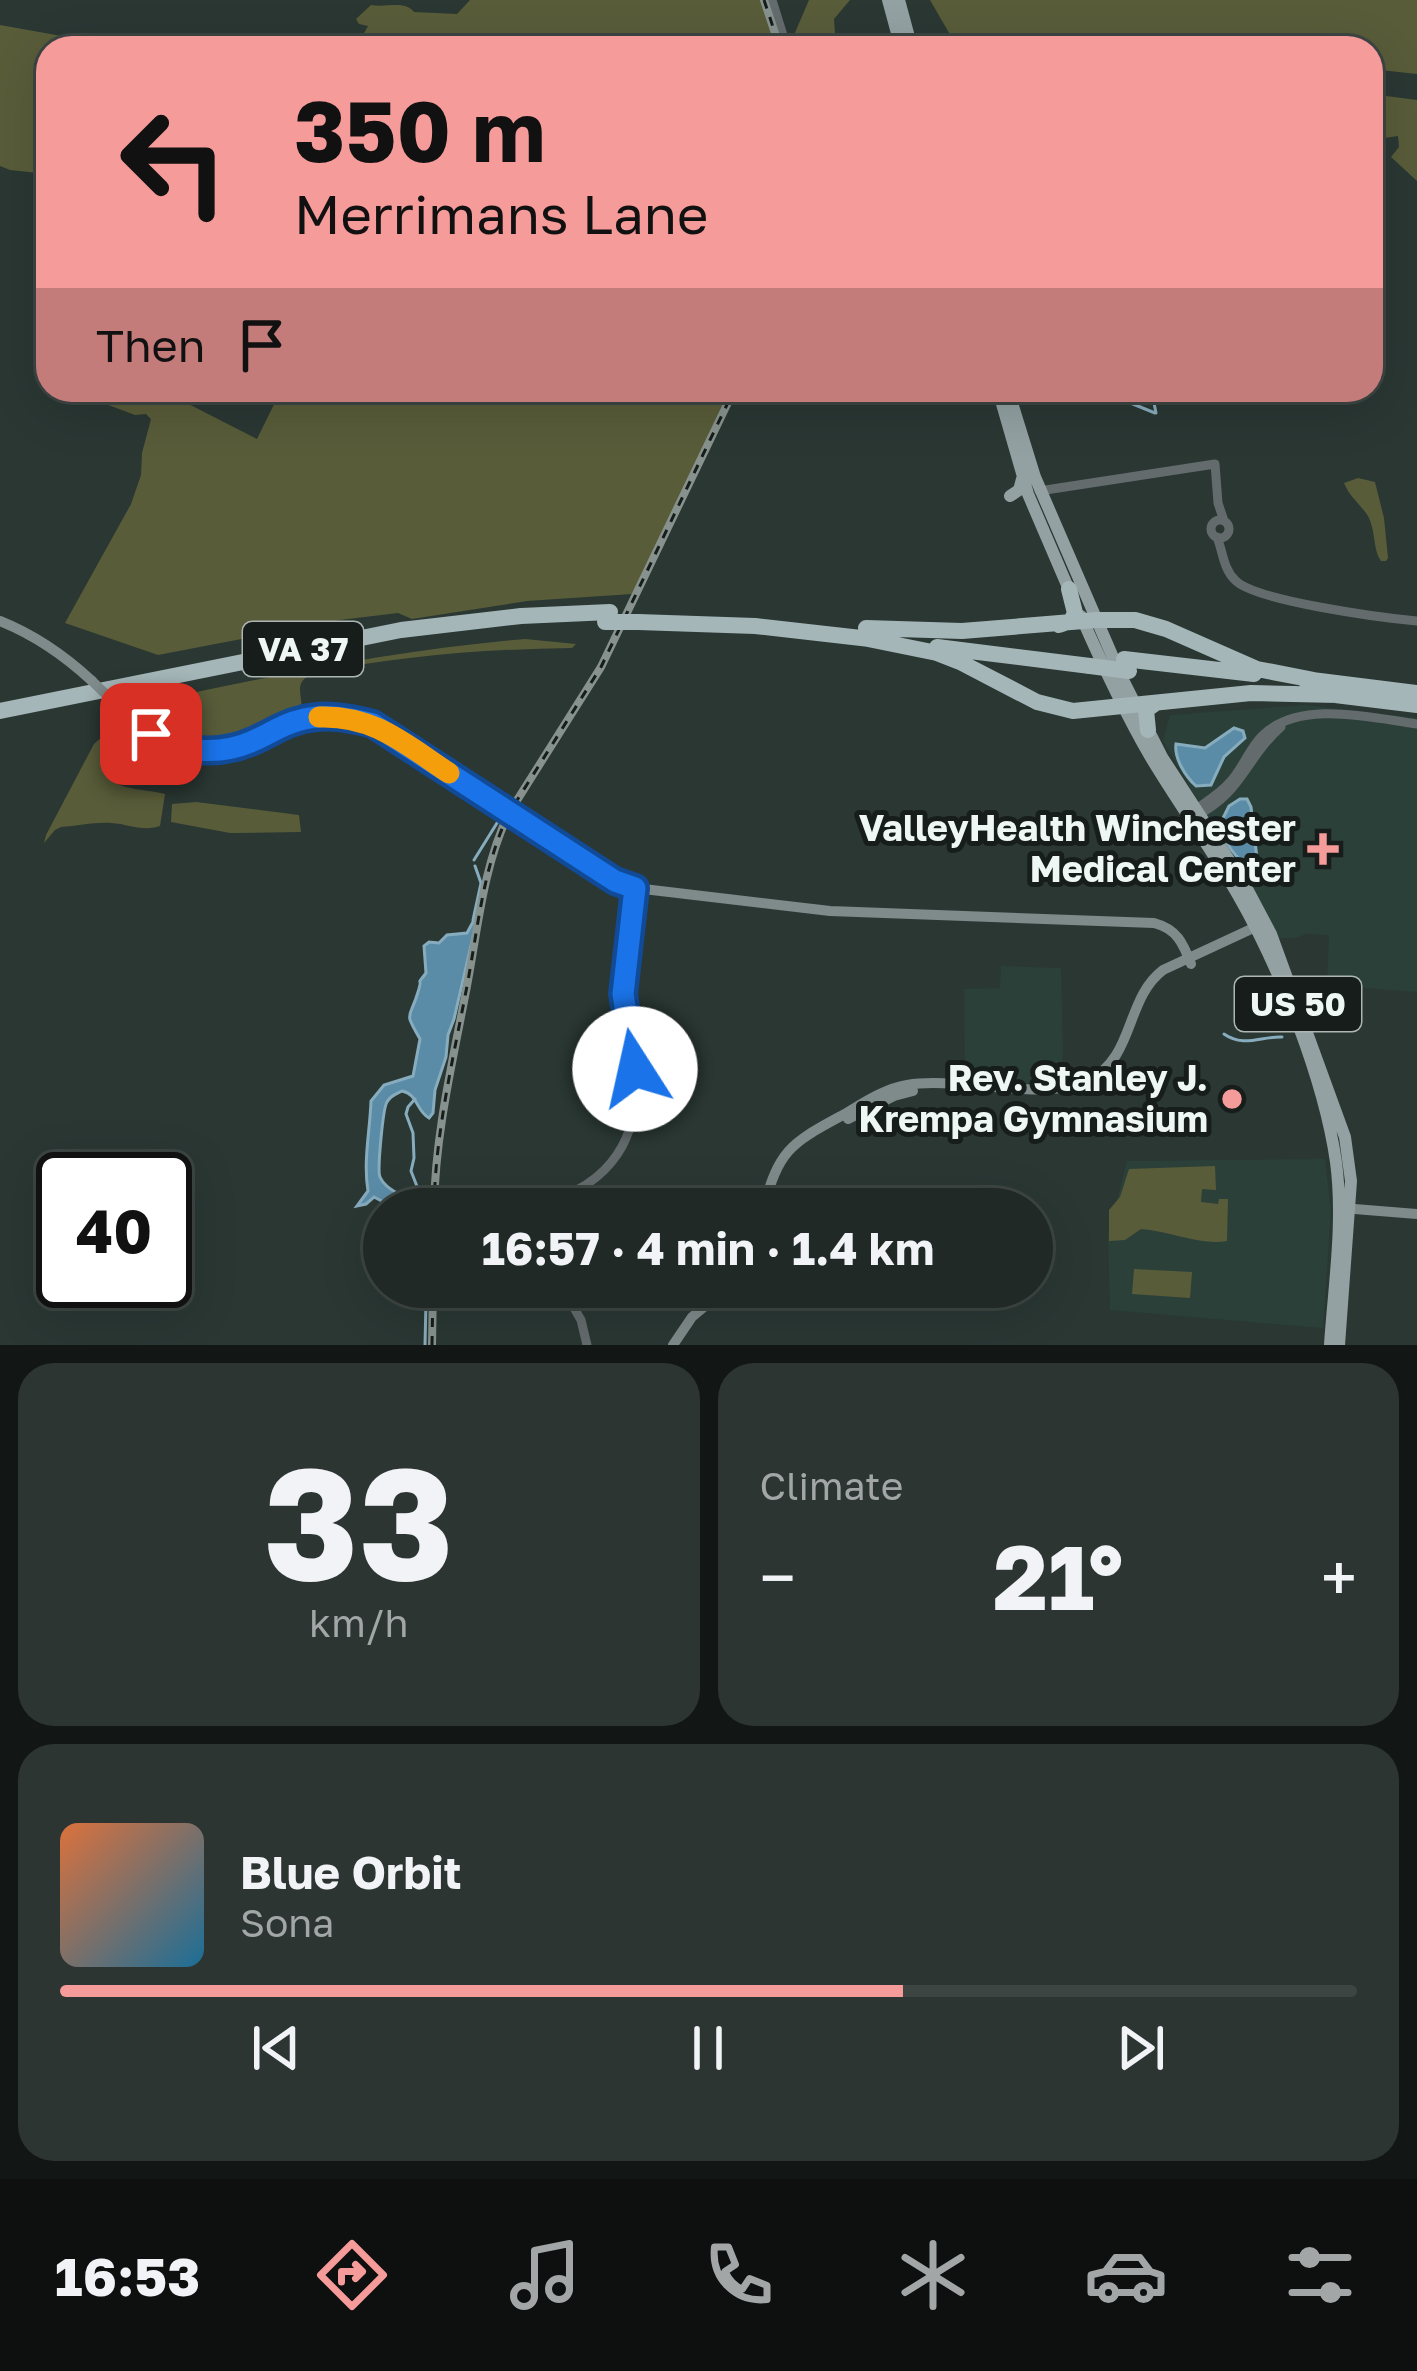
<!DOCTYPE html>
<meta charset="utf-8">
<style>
:root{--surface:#202926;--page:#2d3532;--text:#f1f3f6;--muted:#a2a6a7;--line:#3d4543;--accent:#f59b99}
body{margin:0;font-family:"Golos Text",sans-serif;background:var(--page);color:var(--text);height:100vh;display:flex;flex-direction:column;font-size:45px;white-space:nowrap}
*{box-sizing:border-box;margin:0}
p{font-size:39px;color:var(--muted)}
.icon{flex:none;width:66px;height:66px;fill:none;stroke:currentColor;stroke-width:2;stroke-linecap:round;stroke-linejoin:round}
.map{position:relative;height:1345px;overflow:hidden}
.drawer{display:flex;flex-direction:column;gap:18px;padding:18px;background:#121715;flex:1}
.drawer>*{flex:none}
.banner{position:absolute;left:36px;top:36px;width:1347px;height:366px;border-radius:36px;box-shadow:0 12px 48px #0002,0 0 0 3px var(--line);background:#f59b99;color:#111;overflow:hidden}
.speed{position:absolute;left:36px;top:1152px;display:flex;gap:24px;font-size:60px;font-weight:700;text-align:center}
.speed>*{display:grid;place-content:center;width:156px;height:156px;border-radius:50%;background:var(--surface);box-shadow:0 12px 48px #0002,0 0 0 3px var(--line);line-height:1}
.speed .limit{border:6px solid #111;border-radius:18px;background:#fff;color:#111}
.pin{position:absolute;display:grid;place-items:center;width:102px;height:102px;color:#fff;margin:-51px;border-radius:24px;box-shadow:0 6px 18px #0006}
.me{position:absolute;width:132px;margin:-66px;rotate:350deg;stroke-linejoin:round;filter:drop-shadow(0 0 9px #0008)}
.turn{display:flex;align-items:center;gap:42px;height:252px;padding:0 60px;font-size:54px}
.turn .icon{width:156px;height:156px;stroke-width:2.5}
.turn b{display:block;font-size:84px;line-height:102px}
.then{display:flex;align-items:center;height:114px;padding:0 60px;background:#0003;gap:24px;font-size:45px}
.big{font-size:90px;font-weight:700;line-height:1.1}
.drawer .widget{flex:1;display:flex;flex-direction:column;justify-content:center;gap:18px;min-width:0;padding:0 42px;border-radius:36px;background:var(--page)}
.drawer .dial{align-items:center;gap:0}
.dial b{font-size:156px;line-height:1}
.song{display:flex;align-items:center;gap:36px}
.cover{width:144px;height:144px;border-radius:18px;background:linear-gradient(135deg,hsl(20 70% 55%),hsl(200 70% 35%))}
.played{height:12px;border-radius:6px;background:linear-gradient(90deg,var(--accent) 65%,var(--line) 65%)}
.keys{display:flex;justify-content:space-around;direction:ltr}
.heat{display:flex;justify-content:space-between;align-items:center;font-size:66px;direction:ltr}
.drawer .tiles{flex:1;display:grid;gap:18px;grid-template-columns:1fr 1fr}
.widget:last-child{grid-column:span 2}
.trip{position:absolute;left:363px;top:1188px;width:690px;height:120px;border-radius:60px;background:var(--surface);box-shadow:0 12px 48px #0002,0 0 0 3px var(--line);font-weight:700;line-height:120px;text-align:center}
.tabs{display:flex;height:192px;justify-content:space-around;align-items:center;background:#0d100f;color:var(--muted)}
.tabs .icon{width:84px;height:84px}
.tabs .on{color:var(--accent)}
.tabs b{font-size:54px;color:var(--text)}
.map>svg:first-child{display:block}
</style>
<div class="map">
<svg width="1417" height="1345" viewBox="0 0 1417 1345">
<rect width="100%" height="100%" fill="#2a3733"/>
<!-- built -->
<path fill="#2b4039" d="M1305,705L1417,718V992L1327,985L1329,935L1307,934L1295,938H1278L1163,741L1170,715Z
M1001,966L1061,968L1063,1052L1060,1083L965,1084L964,989L1000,988Z
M1325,1159L1331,1210L1323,1328L1110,1310L1108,1235L1127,1161Z"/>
<!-- green -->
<path fill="#595c39" d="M470,0H762L773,28L777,48H312L358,44L368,26L359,24L356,19L371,5C385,8 405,0 414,12L457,14Z
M809,0H850L834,19L836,48H794V35Z
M930,0H1417V74L1371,69V48H1001C983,35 972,33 952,38Z
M0,25L101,43L110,48H48V174L10,170L0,166Z
M1371,94L1417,100V181L1391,157L1399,147L1398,136L1377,139L1371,136Z
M86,390H171V395L257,439L281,390H731L662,534L652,562L632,594L527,601L412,619L398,613L340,620L158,655L65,623L131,504L141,475L142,453L151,419L146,414L135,415L82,395Z
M1358,478L1375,482L1384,518L1388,558L1386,561H1381L1378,556C1373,543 1375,529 1368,516C1360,504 1349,496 1344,483Z
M525,639L576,644L572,648C485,649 400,656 314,673C290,683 305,696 301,715C263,732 227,754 184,742L177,702L180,696L187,694C300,670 410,649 525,639Z
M114,732C137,748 146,779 176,754L180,755L176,773C157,783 141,774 121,769L113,774L114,782C126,790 150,790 165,794L160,826C142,832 129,824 111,823C95,822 77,826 61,827L55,830L44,843L46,835L94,744L104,735Z
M196,802L299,815L301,832L230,833L171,822L172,804Z
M1215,1166L1216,1190L1202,1189L1201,1202L1218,1204L1219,1199H1228L1227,1241C1202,1246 1169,1231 1141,1229L1125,1240L1109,1241V1210L1120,1197L1129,1169Z
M1134,1269L1192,1272L1190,1298L1132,1294Z"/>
<!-- water -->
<path fill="#5b8ca7" stroke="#87acbe" stroke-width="3" d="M1234,728L1243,731L1245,738L1224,757L1211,785L1196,786C1185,776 1174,758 1176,744L1205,748Z
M1240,799H1247L1251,807L1258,867C1238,866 1226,844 1219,826L1229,806Z
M474,920L476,924L454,1019L448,1035L446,1057L435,1090L433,1113L429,1118C416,1111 418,1094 402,1091C396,1094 391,1095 387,1102C383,1108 377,1171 380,1177C387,1193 407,1193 413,1209H397L374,1197L366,1204L357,1206L368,1191C363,1161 370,1131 371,1101L384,1085L413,1076L420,1039C403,1010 410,1020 418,992C424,973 414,989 426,973L424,946L429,942L439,943L447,935L467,933Z"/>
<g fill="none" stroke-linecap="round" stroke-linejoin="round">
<!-- stream -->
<path stroke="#87acbe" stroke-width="3" d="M1153,398L1156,413
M1128,402L1155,413
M474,860L502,815
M473,920L481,883L475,866
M1224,1034C1244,1048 1261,1036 1282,1037
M415,1099L408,1107L406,1114L413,1133L414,1158L411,1171L420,1194L422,1209
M425,1345L426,1301"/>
<!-- tertiary -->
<path stroke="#646b6c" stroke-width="9" d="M772,0L787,48
M1039,491L1215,464L1218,503L1224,521
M1211 529a9 9 0 1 1 18 0a9 9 0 1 1-18 0Z
M1217,537C1223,552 1223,568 1235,580C1254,601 1384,618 1417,621
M1193,811C1206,802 1220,794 1230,782C1243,768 1249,749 1262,736C1299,699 1372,718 1417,724
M1194,817C1243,793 1244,760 1281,727
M530,1209V1204C601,1194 641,1146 635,1074C633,1049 624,1025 623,1000C622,963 631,925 635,888
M562,1287L581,1320L587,1345"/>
<!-- secondary -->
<path stroke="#7f8a8b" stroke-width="10" d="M0,621C35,635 64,655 92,681
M122,710C158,743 200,763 248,743C266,736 281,725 299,720C324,714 348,717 373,724L615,881L635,888L830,911L1154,923C1177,929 1183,943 1191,964
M848,1119L894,1096L913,1091
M1342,1208L1417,1214
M763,1209C779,1151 789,1144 841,1116C862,1104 883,1089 907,1085C960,1076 1042,1103 1089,1080C1135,1057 1125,999 1163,970L1262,924
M673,1345L692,1317L728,1287"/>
<!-- primary -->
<path stroke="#93a1a2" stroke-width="12" d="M888,0L901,48
M899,0L912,48
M998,390L1028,494L1070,592
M1008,390L1035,477L1121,676L1162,757L1244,883L1271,934L1345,1137L1351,1181L1339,1345
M1010,496L1019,490L1022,479
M1081,616C1102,664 1124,711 1150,756C1178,803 1211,848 1238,895C1280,968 1324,1079 1336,1162C1344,1223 1334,1284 1330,1345"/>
<!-- motorway -->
<path stroke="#a5b6b8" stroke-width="16" d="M638,622L755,626L870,639
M1059,625L1071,621L1075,613L1069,589
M866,628L962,631L1096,620H1135L1166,629L1257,669L1314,680
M863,638L937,653L960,662L1037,702L1073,711L1251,693L1338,695
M937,647L1090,666
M1124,659L1254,674
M1304,679L1417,693
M1327,694L1417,705
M0,711L401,630L521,616L610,612
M1148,730L1146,710L1156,703"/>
<defs>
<path id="rail" d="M764,0L780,48
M434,1209C435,1134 453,1060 467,986C478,928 483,867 509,813L601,667L734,390
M432,1345L433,1287"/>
</defs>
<!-- rail casing -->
<use href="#rail" stroke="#87928e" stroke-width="8"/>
<!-- rail -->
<use href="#rail" stroke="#171d1b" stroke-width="3" stroke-dasharray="9" stroke-linecap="butt"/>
<!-- secondary-bridge -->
<path stroke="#7f8a8b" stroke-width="10" d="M92,681L122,710"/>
<!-- motorway-bridge -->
<path stroke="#a5b6b8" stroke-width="16" d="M605,622H638
M1090,666L1129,671"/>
</g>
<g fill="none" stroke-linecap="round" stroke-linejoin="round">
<defs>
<path id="route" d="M151,734C182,753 219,756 253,741C268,735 281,725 297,721C323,713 347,717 373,724L615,881L635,888L623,994L635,1069"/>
</defs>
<!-- route casing -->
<use href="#route" stroke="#114b97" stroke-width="30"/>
<!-- route -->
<use href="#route" stroke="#1a73e8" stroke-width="21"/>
<!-- slow -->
<path stroke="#f59e0b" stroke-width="21" d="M319,717C374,715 405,744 449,773"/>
</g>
<!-- markers -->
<g fill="#f59b99" stroke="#171d1b" stroke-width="4.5">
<path d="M1317 831h12v12h12v12h-12v12h-12v-12h-12v-12h12z"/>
<circle cx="1232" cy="1099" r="12"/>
</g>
<g text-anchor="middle" stroke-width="10" stroke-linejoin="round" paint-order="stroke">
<!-- shield labels -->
<g fill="#171d1b" stroke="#aeb6b3" stroke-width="3">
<rect x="243" y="622" width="120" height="54" rx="9"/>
<rect x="1235" y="977" width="126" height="54" rx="9"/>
</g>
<g font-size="33" font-weight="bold" fill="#eff7f4">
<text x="303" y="661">VA 37</text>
<text x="1298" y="1016">US 50</text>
</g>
<!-- poi labels -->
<g font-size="36" font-weight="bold" fill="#eff7f4" stroke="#171d1b" text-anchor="end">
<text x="1296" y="841">ValleyHealth Winchester<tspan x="1296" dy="41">Medical Center</tspan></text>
<text x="1208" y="1091">Rev. Stanley J.<tspan x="1208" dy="41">Krempa Gymnasium</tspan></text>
</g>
</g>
</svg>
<div class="speed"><div class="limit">40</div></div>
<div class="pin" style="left:151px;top:734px;background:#d93025"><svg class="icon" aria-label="arrive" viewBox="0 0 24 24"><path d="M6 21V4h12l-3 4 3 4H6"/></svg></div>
<svg class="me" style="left:635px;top:1069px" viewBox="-20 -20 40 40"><circle r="19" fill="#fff"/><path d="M0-13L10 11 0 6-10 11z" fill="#1a73e8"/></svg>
<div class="trip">16:57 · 4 min · 1.4 km</div>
<div class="banner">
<div class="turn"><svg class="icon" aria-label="left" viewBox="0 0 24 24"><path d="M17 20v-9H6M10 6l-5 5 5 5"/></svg><div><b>350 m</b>Merrimans Lane</div></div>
<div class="then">Then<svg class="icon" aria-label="arrive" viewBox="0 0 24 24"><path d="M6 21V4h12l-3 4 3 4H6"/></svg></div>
</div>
</div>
<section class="drawer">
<div class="tiles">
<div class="widget dial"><b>33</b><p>km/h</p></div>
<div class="widget"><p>Climate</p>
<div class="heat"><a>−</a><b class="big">21°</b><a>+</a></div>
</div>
<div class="widget">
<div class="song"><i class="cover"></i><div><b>Blue Orbit</b><p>Sona</p></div></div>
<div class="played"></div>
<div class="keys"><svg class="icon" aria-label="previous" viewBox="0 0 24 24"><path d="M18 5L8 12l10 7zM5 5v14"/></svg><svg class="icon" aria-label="pause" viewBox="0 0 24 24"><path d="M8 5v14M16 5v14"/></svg><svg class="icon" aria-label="next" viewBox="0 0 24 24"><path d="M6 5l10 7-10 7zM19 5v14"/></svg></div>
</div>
</div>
</section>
<nav class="tabs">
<b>16:53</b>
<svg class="icon on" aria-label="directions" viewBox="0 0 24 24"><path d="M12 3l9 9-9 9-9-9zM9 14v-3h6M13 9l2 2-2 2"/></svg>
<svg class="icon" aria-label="music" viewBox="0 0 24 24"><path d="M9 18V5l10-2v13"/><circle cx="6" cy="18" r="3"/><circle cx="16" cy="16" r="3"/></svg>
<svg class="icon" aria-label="phone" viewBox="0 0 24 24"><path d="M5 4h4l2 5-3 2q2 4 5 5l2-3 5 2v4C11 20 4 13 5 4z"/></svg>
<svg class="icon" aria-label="climate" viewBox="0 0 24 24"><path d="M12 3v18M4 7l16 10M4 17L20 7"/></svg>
<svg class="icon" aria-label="car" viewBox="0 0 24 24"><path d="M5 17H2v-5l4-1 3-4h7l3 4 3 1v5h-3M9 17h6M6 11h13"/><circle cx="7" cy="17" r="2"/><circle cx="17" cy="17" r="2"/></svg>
<svg class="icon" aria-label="filters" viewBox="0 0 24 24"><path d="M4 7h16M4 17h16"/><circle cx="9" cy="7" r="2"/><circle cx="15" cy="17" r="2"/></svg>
</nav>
